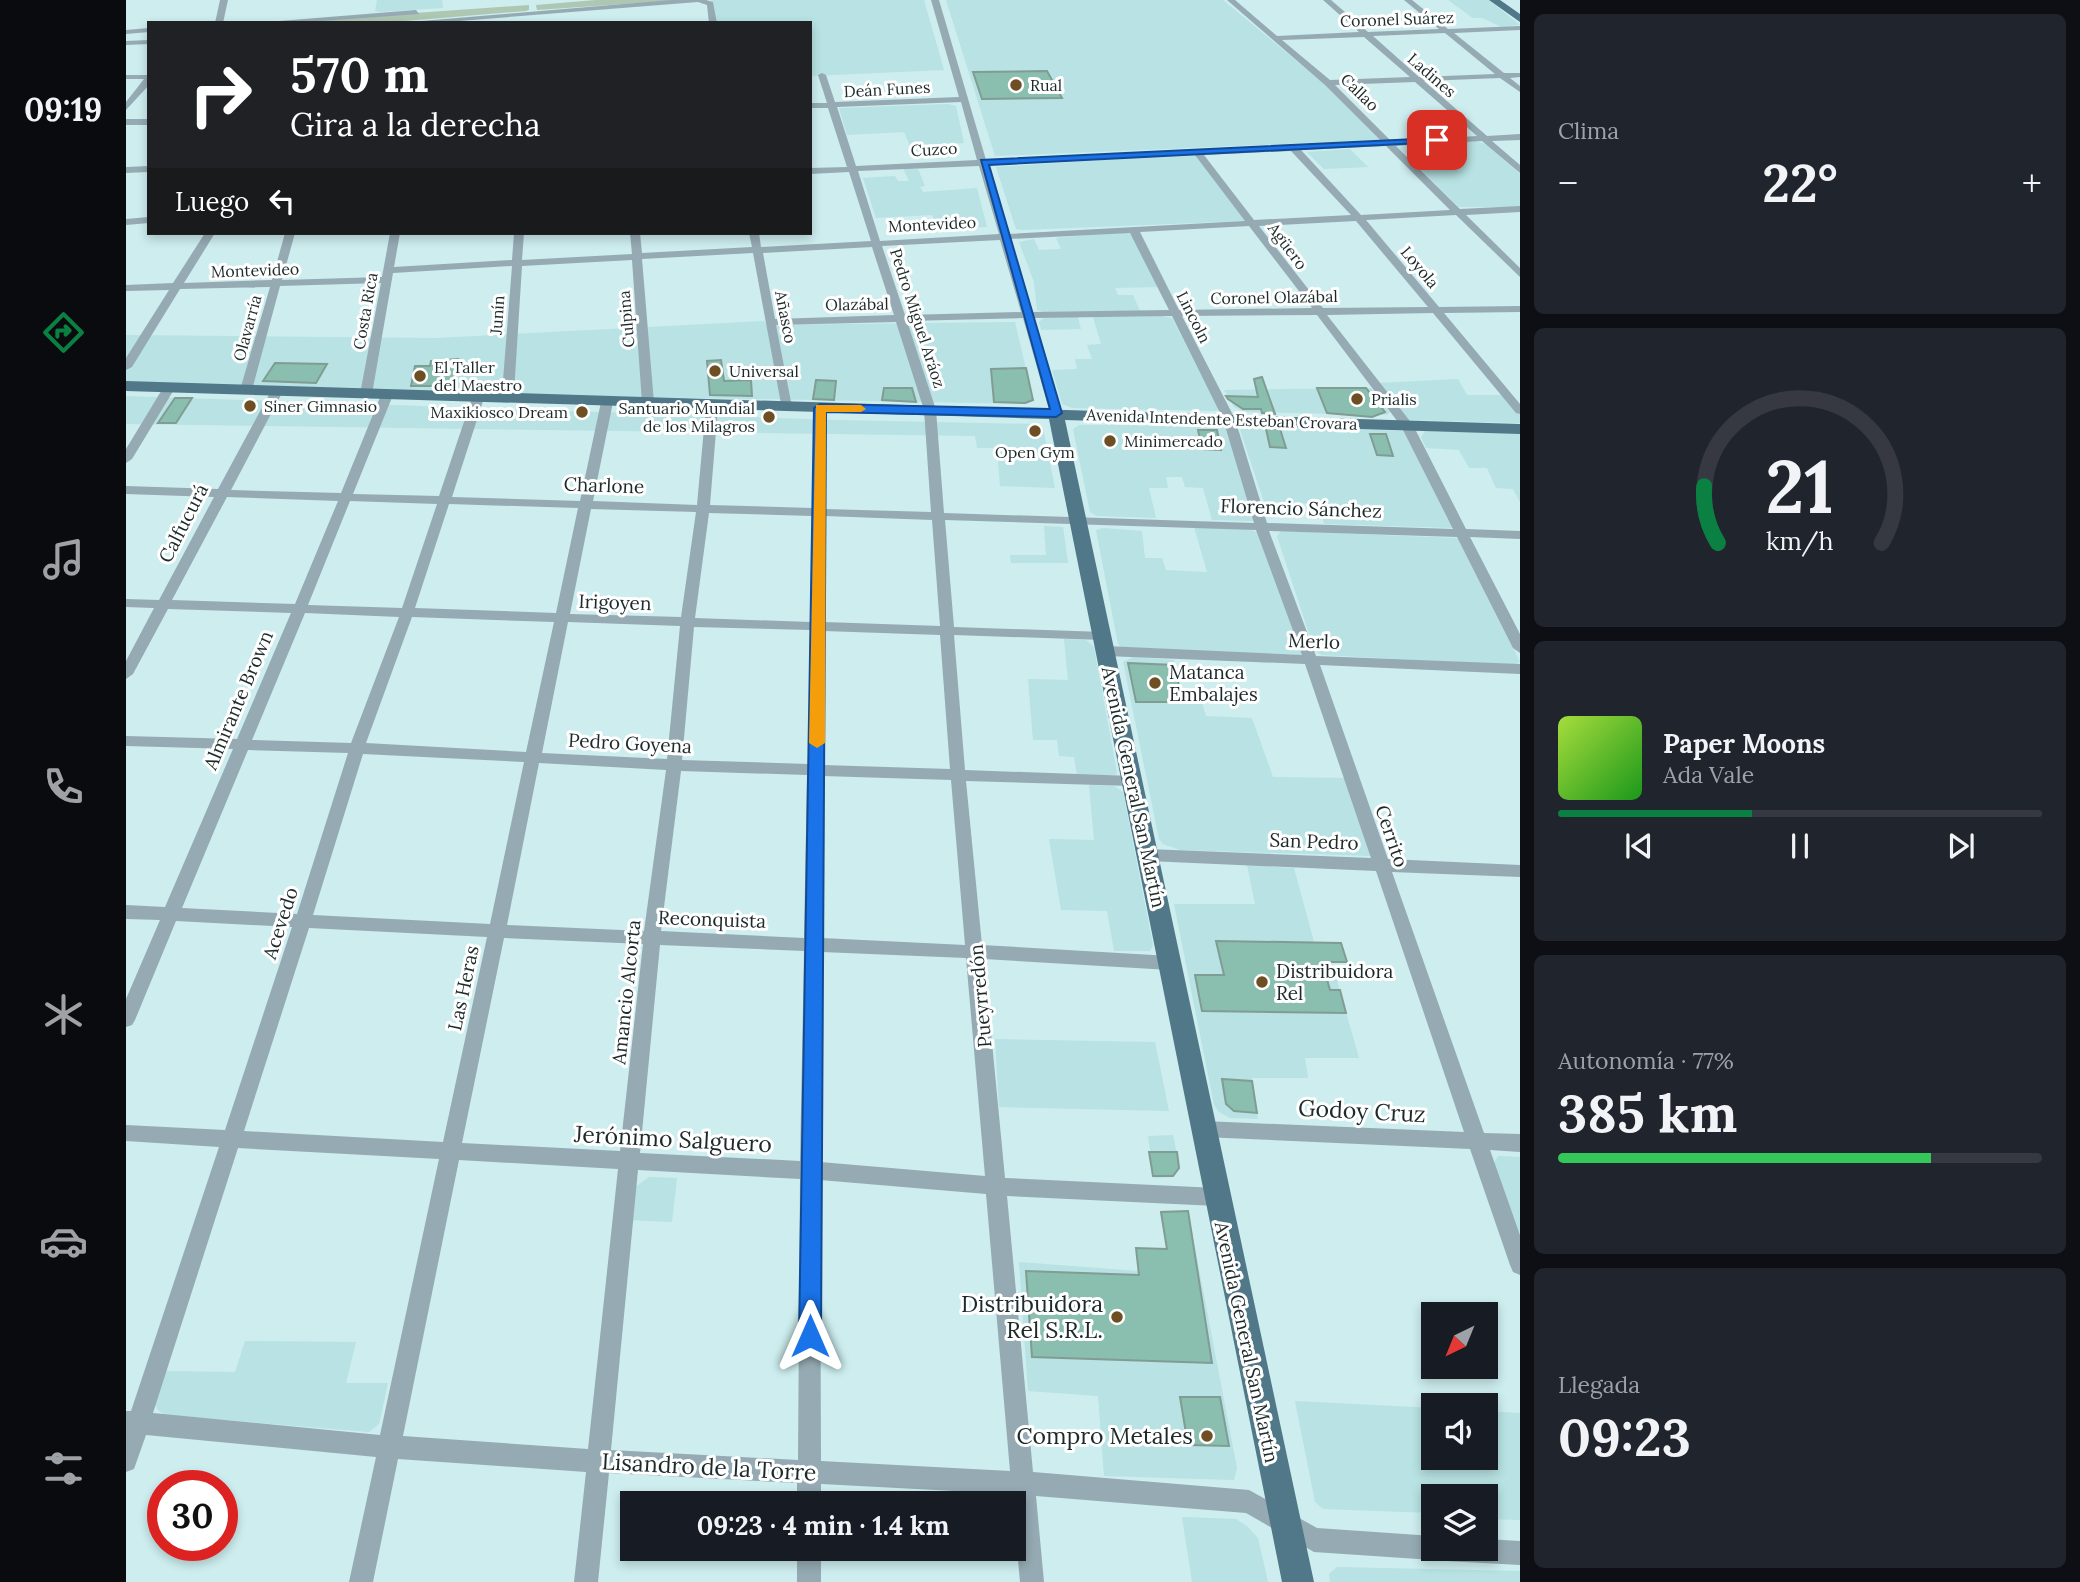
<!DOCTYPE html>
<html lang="es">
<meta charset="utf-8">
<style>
:root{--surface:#171b24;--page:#20242c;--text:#f1f3f6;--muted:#9ea1a6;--line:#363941;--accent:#0b8043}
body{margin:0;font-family:Lora,serif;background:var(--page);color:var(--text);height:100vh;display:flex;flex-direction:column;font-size:26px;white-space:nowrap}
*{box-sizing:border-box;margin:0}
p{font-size:23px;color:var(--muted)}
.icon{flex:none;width:38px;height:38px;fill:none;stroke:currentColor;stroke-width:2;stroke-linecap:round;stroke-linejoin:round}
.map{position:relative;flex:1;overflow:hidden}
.panel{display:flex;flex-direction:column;gap:14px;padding:14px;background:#0d0f14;width:560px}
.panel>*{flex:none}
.guide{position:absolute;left:21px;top:21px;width:665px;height:214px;border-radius:0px;box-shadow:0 4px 10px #0003;background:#202124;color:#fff;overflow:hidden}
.needle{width:46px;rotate:223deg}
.fabs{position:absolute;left:1295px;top:1302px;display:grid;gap:14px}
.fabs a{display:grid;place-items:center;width:77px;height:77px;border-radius:0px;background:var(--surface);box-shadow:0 4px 10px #0003;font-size:35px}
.speed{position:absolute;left:21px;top:1470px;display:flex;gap:14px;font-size:35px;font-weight:700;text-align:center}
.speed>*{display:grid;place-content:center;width:91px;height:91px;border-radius:50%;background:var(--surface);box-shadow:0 4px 10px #0003;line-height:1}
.speed .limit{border:10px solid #d22;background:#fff;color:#111}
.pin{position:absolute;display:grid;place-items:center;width:60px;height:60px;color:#fff;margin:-30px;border-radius:14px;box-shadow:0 4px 10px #0006}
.me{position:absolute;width:77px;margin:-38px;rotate:0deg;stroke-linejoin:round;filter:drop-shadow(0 0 5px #0008)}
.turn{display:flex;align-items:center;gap:24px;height:147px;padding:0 28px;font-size:32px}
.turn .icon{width:91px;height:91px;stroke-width:2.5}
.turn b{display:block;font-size:49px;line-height:60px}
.then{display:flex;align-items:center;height:66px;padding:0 28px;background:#0003;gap:14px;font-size:26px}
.big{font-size:52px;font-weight:700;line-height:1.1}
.panel .card{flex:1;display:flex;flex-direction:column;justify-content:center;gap:10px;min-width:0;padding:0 24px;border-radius:10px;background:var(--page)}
.panel .dial{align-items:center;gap:0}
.dial svg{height:182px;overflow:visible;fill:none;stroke:var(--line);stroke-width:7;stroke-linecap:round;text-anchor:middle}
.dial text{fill:var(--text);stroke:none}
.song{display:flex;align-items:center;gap:21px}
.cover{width:84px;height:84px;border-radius:10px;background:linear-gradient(135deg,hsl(80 70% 55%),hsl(120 70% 35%))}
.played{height:7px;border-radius:4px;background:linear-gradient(90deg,var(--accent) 40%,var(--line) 40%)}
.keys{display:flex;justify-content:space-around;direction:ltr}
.heat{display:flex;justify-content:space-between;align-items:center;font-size:38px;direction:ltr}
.charge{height:10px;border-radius:5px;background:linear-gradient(90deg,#34c759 77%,var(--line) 0)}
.trip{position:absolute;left:494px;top:1491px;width:406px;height:70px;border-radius:0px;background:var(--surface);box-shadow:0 4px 10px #0003;font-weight:700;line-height:70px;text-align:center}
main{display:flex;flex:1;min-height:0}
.tabs{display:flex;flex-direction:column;width:126px;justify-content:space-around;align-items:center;background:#090b0e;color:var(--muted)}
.tabs .icon{width:49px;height:49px}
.tabs .selected{color:var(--accent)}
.tabs b{font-size:32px;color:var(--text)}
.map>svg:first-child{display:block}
</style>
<main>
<nav class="tabs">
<b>09:19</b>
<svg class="icon selected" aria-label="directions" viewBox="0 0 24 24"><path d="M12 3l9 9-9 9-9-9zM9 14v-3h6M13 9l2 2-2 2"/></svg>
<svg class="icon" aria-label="music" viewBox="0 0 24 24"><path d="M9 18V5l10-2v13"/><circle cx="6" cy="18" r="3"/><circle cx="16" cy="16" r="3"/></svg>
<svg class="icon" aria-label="phone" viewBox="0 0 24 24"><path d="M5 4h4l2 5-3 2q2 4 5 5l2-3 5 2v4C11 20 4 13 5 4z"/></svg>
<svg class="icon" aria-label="climate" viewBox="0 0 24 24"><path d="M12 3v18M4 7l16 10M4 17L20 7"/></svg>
<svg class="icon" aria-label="car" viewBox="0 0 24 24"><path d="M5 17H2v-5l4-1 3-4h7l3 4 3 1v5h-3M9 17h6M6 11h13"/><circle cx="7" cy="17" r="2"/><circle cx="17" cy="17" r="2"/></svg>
<svg class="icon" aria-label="filters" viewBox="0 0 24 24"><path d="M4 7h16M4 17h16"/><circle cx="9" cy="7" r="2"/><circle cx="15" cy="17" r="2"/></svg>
</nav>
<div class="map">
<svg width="1394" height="1582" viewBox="0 0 1394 1582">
<rect width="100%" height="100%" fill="#cdedee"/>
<!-- built -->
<path fill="#b8e2e3" d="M251,0H316L317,8L254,12L249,11Z
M584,0H798L818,70L684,76V23H591L587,2Z
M820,0H1097L1196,82L1253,140L869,156Z
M1322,0H1363L1394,25L1376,27L1356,18H1347Z
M822,104L830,106L838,143L784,146L778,132L721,135L713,108Z
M1346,140L1360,144L1394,174V207H1333L1272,147Z
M1224,149L1242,167L1198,169L1181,152Z
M1066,154L1071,156L1119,221L896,230L890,229L870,167Z
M777,168L792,169L799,186L794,187L797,192L851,188L861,227L839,228L836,222L810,223L806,215L750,218L737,178L769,176L772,181H783Z
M997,231L1007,235L1033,287L989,288L992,295H1007L1014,311L917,312L911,310L908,282L893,242L908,239L913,250L935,249L930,238Z
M919,317H952L955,329L915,330L913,322Z
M967,317L1036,316L1046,318L1092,408L1091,411L946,408L936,404L926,370L951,369L949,359H966L961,345L975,344Z
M639,321L640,325L889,322L907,399L901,404L360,394L0,382V335L310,338Z
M1332,379L1341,395H1379L1394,413V423L1282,420L1251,383Z
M1245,388L1264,412L1261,415L1118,412L1108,407L1098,390Z
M0,396L711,420L910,424L917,428L929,488L874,486L871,448H851L849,436L0,424Z
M1089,424L1100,428L1129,519L1126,521L1086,520L1077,488L1059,487L1056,477H1040L1042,488H1023L1030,518L971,516L964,512L947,429L953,425Z
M1121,425L1277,431L1284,435L1328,528L1198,524L1192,504L1138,502L1114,430Z
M1299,431L1394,433V502L1387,489L1370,488L1361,468H1343L1333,450L1300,448L1295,437Z
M918,526L937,527L942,563H885L884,555H920Z
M1068,527L1123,529L1133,533L1177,652L1175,655L995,647L992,644L970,530L977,528L1016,531L1019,558H1036L1040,570L1081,572Z
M1155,531L1331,538L1337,544L1394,662L1388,665L1195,655L1188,649L1151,536Z
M938,639L960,640L968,647L991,773L989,775H951L948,757L933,756L931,740H907L902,679L942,680Z
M1007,657L1048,660L1056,702L1076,703L1080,716L1126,718L1147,777L1221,778L1246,856L1054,850L1037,844L1033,839L997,662Z
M963,785L988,786L997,792L1027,945L1024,951H988L981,911L935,910L923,839L968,840Z
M1121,865L1168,868L1188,942L1215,943L1221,962L1206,963L1233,1058H1179L1182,1078H1126L1132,1119L1104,1118L1093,1112L1088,1105L1048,904H1129Z
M869,1039L1029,1042L1043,1111L873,1107Z
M1047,1135L1054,1169L1047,1177L1028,1178L1022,1136Z
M1372,1156L1394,1157V1234L1367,1164Z
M523,1177L551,1178L546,1222L503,1220L508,1188Z
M1062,1211L1111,1468L1108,1480L978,1476L972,1396L902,1391L893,1262L1012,1271L1010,1248L1048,1249L1045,1229L1038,1228L1035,1212Z
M119,1341L230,1342L220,1383H262L253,1424L243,1432L39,1415L32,1410L29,1405L38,1371L109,1372Z
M1169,1401L1307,1408V1458H1360V1411L1394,1413V1520L1360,1519V1496H1307V1513L1197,1509L1189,1502Z
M1056,1517L1110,1519L1122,1527L1132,1538L1142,1582H1066Z
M1211,1567L1394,1571V1582H1204L1203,1574Z"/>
<!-- green -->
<path fill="#aec7b2" d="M470,0H557L411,10L410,5Z
M403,5V10L400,11L254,23H149Z"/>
<!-- building -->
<path fill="#8abfaf" stroke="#819c93" stroke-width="2" d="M921,71L936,98L856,99L847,72Z
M332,359L328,386H285L289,366H304L305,361Z
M595,360L598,381L625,380L626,396L584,395L581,361Z
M149,363L201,364L190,383L137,381Z
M900,368L907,400L899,403L868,402L865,369Z
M1136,377L1149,414L1136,413L1135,409H1117L1102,399L1100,396L1132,397L1128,379Z
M690,380L710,381L708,400L687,399Z
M758,388H786L790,402L756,400Z
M1191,388H1240L1259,412L1246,417L1201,413Z
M49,398H66L50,423H32Z
M1140,429H1154L1160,448L1144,447Z
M1072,430H1091L1095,450L1076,449Z
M1244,434H1260L1267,456L1251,455Z
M1002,663L1049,665L1056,702H1010Z
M1090,941L1215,943L1221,962H1196L1204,990H1214L1220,1013L1076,1011L1069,975H1098Z
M1096,1079L1126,1081L1131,1113L1108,1111L1100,1104Z
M1023,1152H1051L1053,1168L1047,1176H1027Z
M1062,1211L1086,1363L906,1357L900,1271L1013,1275L1010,1248L1041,1249L1035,1212Z
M1054,1397H1094L1103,1446L1062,1445Z"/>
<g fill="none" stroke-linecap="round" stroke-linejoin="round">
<!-- minor -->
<path fill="#95aab3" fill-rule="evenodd" d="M94,0H102L97,23H89Z
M545,0H580L587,2L591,23H583L581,5L572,2L308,23H272Z
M805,0H813L860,160L1255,141L1199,85L1101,0H1109L1151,36L1233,32L1197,0H1205L1242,32L1313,29L1278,0H1286L1322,29L1394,26V30L1328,33L1378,73H1394V77L1384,78L1394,86V92L1374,78L1298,81L1361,136L1394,134V140L1366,141L1394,165V173L1356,141L1270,146L1334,209L1394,206V212L1340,215L1394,268V277L1330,215L1240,220L1313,307L1394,306V312L1318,313L1394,404V414L1390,413L1307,313L1201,315L1287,425L1340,529L1394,531V539L1344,537L1394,634V653L1387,648L1331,537L1143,531L1190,656L1394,664V674L1194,665L1262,859L1394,865V877L1266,872L1358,1133L1394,1134V1152L1364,1150L1394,1235V1275L1387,1272L1384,1265L1344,1149L1077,1137L1070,1135L1067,1129L1070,1123L1077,1121L1338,1132L1250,871L1022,861L1016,859L1014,855L1016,851L1022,849L1245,858L1179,664L980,656L973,651L980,646L1176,655L1130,530L819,520L828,627L977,632L984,636L977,640L828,635L839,770L1006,776L1014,781L1006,786L840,781L856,945L1044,956L1050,958L1053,963L1050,968L1044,970L858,959L879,1178L1091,1188L1098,1191L1101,1197L1098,1203L1091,1206L881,1196L907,1472L1123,1490L1191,1528L1307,1536V1549H1360V1539L1394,1541V1565L1320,1561L1312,1558L1307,1560L1188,1552L1120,1513L910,1496L918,1582H894L886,1494L695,1484V1503H671V1483L483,1473L472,1582H448L460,1472L272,1459L247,1582H223L250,1457L20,1435L8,1469L0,1472V1411H5L93,1147L0,1141V1125L99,1130L166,927L50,921L9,1020L6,1025L0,1027V999L34,920L0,919V905L39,907L107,749L0,746V736L111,739L165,613L42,609L7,674L0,679V661L28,608L0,607V599L33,600L88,497L0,494V486L92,489L145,391L151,388L157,391L105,490L215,493L255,395L261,392L267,395L227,494L313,496L346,398L352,395L358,398L326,497L454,501L475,402L481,399L487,402L467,501L571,505L580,406L586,403L592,406L584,505L686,508L688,408L694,405L700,408L699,509L805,512L798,410L770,322L650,325L666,407L660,410L656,409L627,253L516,259L528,403L522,406L516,403L506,260L396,266L388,393L382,401L378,402L372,399L376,393L386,266L267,273L246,394L240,397L234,394L255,283L154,286L126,390L120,393L114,390L144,287L54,289L6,367L0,370V358L43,290L0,291V285L47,283L79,233H89L58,283L146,280L159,233H169L156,280L256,277L264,233H274L268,267L386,260L388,233H398L396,260L506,254L504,233H514L516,253L626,247L623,233H633L635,247L745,241L723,172L684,174V168L721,167L702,108H684V103H701L692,75L696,73L700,75L709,102L833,97ZM1319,33L1369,74L1293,77L1247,36ZM1238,37L1284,77L1204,80L1156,40ZM1289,82L1351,136L1265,141L1209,85ZM835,102L851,160L730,166L711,107ZM1260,146L1324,210L1235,215L1175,150ZM1165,151L1225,215L1128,220L1078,155ZM1069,155L1119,221L882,234L862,165ZM853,166L873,234L754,241L732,171ZM1230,221L1302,307L1197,308L1133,226ZM1123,226L1186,308L1053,310L1014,232ZM1004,233L1043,310L906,312L884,239ZM874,240L895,312L779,315L756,246ZM746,247L768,315L649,319L637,253ZM1191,315L1275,426L1327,529L1141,523L1109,419L1056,316ZM1046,316L1097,419L1128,523L818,513L810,410L781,321L897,318L924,413L930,417L936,413L908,318ZM101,497L212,501L169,604L46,600ZM224,501L311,504L276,608L182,605ZM323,504L452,508L430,613L289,608ZM465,509L570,512L555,617L444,614ZM583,513L686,516L684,622L569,618ZM699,516L806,520L814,626L698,622ZM179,613L273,617L225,743L126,740ZM286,617L428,622L400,752L240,743ZM442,622L554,626L541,759L416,753ZM568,627L684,630L682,764L556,760ZM698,631L814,635L824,769L697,765ZM122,750L222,753L171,914L56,908ZM237,754L398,762L364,924L187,915ZM413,763L540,770L518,931L381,925ZM555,771L681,775L678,938L535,931ZM697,776L825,780L839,945L696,938ZM183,928L361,937L317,1142L118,1131ZM378,938L517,944L494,1151L336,1143ZM534,945L678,951L674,1161L514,1153ZM696,952L840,958L859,1176L694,1162ZM112,1148L313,1159L254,1435L27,1413ZM333,1160L492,1169L462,1449L277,1436ZM512,1170L674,1179L672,1460L485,1450ZM694,1180L860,1194L884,1471L695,1461Z
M290,10L293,14L168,23H128Z
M23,28V32L0,34V30Z
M23,40V44L0,45V41Z
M0,75H23V85L0,110V102L18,79H0Z
M0,119H23V125H0Z
M23,166V172L0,173V167Z
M23,217V223L0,225V219Z
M43,385L49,388L6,459L0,463V449L37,388Z
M671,1549H695V1582H671Z"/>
<!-- major -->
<path fill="#507888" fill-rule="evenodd" d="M1363,0H1374L1394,14V22Z
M0,381L1394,424V434L939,420L1188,1582H1156L923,419L0,391Z"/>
</g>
<!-- route -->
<path fill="#1a73e8" stroke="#114b97" stroke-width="2" d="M1311,138H1314V142L863,165L936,413L930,417L700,412L695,1336L691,1343L684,1346L676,1343L673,1336L688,408L694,404L924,409L855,160Z"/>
<!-- slow -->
<path fill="#f59e0b" d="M690,405H735L740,409L735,412H700L699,743L691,748L683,743Z"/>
<!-- markers -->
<g fill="#6d4f23" stroke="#fff" stroke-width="2.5">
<circle cx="890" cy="85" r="7"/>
<circle cx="589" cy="371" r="7"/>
<circle cx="294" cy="376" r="7"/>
<circle cx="1231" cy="399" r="7"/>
<circle cx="124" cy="406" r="7"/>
<circle cx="456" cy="412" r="7"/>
<circle cx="643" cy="417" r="7"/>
<circle cx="909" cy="431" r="7"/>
<circle cx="984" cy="441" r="7"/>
<circle cx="1029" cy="683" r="7"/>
<circle cx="1136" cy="982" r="7"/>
<circle cx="991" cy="1317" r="7"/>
<circle cx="1081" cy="1436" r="7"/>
</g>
<g text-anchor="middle" stroke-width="6" stroke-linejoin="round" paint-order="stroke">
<!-- far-street labels -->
<g font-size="16" fill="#1d2a2a" stroke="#fff">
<text transform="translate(1271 19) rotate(-2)" y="6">Coronel Suárez</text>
<text transform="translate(1306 75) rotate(41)" y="6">Ladines</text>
<text transform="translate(761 89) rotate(-3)" y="6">Deán Funes</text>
<text transform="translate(1234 92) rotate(44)" y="6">Callao</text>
<text transform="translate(808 149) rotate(-3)" y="6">Cuzco</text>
<text transform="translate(806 224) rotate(-3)" y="6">Montevideo</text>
<text transform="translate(1162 246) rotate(53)" y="6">Agüero</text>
<text transform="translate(1294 267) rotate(50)" y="6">Loyola</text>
<text transform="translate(129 270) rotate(-2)" y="6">Montevideo</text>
<text transform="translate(1148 297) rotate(-1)" y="6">Coronel Olazábal</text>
<text transform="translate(731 304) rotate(-1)" y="6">Olazábal</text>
<text transform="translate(239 311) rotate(-80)" y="6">Costa Rica</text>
<text transform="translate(371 315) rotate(-86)" y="6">Junín</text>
<text transform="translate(660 317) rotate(79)" y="6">Añasco</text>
<text transform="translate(1068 317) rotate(63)" y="6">Lincoln</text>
<text transform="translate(792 318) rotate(72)" y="6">Pedro Miguel Aráoz</text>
<text transform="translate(500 319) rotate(-95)" y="6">Culpina</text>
<text transform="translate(121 328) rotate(-75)" y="6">Olavarría</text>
<text transform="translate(1096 419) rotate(2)" y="6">Avenida Intendente Esteban Crovara</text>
</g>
<!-- far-poi labels -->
<g font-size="16" fill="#1d2a2a" stroke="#fff" text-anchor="start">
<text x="904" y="91">Rual</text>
<text x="308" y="373">El Taller<tspan x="308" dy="18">del Maestro</tspan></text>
<text x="603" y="377">Universal</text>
<text x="1245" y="405">Prialis</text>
<text x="138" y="412">Siner Gimnasio</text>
<text x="629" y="414" text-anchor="end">Santuario Mundial<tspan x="629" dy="18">de los Milagros</tspan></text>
<text x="442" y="418" text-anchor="end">Maxikiosco Dream</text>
<text x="998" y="447">Minimercado</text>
<text x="909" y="458" text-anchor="middle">Open Gym</text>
</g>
<!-- street labels -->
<g font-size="19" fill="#1d2a2a" stroke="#fff">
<text transform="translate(478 485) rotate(2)" y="7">Charlone</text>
<text transform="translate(1175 508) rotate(2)" y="7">Florencio Sánchez</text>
<text transform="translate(57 523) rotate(-63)" y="7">Calfucurá</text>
<text transform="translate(489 602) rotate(2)" y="7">Irigoyen</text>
<text transform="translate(1188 641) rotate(2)" y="7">Merlo</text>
<text transform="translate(112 700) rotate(-67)" y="7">Almirante Brown</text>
<text transform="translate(504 743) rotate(3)" y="7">Pedro Goyena</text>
<text transform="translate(1008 787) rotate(78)" y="7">Avenida General San Martín</text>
<text transform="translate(1266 836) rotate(71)" y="7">Cerrito</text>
<text transform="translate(1188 841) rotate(2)" y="7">San Pedro</text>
<text transform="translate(586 919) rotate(2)" y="7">Reconquista</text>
<text transform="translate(154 923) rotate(-72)" y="7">Acevedo</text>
<text transform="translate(337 988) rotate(-78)" y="7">Las Heras</text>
<text transform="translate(500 992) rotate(-84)" y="7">Amancio Alcorta</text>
<text transform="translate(854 996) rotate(-95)" y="7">Pueyrredón</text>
<text transform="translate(1121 1342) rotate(78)" y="7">Avenida General San Martín</text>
</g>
<!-- poi labels -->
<g font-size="19" fill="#1d2a2a" stroke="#fff" text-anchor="start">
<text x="1043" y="679">Matanca<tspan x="1043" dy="22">Embalajes</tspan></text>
<text x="1150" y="978">Distribuidora<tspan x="1150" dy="22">Rel</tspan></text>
</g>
<!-- near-street labels -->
<g font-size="23" fill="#1d2a2a" stroke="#fff">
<text transform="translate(1236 1111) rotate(3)" y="8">Godoy Cruz</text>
<text transform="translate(547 1139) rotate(3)" y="8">Jerónimo Salguero</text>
<text transform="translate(583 1467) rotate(3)" y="8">Lisandro de la Torre</text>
</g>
<!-- near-poi labels -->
<g font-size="23" fill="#1d2a2a" stroke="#fff" text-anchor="end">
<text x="977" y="1312">Distribuidora<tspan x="977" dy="26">Rel S.R.L.</tspan></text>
<text x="1067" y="1444">Compro Metales</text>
</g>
</g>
</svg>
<div class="fabs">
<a><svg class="needle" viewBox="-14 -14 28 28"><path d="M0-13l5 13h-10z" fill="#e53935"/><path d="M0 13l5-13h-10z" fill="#9ea1a6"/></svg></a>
<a><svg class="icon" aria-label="sound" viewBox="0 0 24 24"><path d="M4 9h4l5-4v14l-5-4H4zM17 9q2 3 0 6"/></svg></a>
<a><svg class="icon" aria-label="layers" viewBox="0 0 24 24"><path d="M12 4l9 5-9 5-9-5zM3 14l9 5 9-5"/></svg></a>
</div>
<div class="speed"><div class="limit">30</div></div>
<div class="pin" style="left:1311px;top:140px;background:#d93025"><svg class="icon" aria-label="arrive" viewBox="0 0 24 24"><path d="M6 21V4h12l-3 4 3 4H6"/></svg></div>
<svg class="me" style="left:684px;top:1336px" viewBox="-20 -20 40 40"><path d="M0-17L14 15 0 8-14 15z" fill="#1a73e8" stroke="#fff" stroke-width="4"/></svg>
<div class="trip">09:23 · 4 min · 1.4 km</div>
<div class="guide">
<div class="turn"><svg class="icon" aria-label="right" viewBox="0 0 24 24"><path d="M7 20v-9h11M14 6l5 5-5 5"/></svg><div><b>570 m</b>Gira a la derecha</div></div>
<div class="then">Luego<svg class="icon" aria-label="left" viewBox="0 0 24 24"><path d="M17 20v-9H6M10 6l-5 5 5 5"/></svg></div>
</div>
</div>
<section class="panel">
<div class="card"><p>Clima</p>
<div class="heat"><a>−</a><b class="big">22°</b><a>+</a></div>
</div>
<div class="card dial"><svg viewBox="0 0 100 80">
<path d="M14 69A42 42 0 1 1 86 69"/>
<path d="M14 69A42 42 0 0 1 8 44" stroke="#0b8043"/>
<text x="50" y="56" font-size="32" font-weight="700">21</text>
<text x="50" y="72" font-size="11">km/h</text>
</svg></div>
<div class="card">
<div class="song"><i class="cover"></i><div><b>Paper Moons</b><p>Ada Vale</p></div></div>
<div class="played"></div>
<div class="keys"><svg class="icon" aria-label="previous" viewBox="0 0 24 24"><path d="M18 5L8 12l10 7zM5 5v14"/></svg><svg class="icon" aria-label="pause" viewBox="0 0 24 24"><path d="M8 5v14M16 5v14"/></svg><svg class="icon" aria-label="next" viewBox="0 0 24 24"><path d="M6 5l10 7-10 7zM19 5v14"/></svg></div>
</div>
<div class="card"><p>Autonomía · 77%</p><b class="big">385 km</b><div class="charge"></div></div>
<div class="card"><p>Llegada</p><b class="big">09:23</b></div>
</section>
</main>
